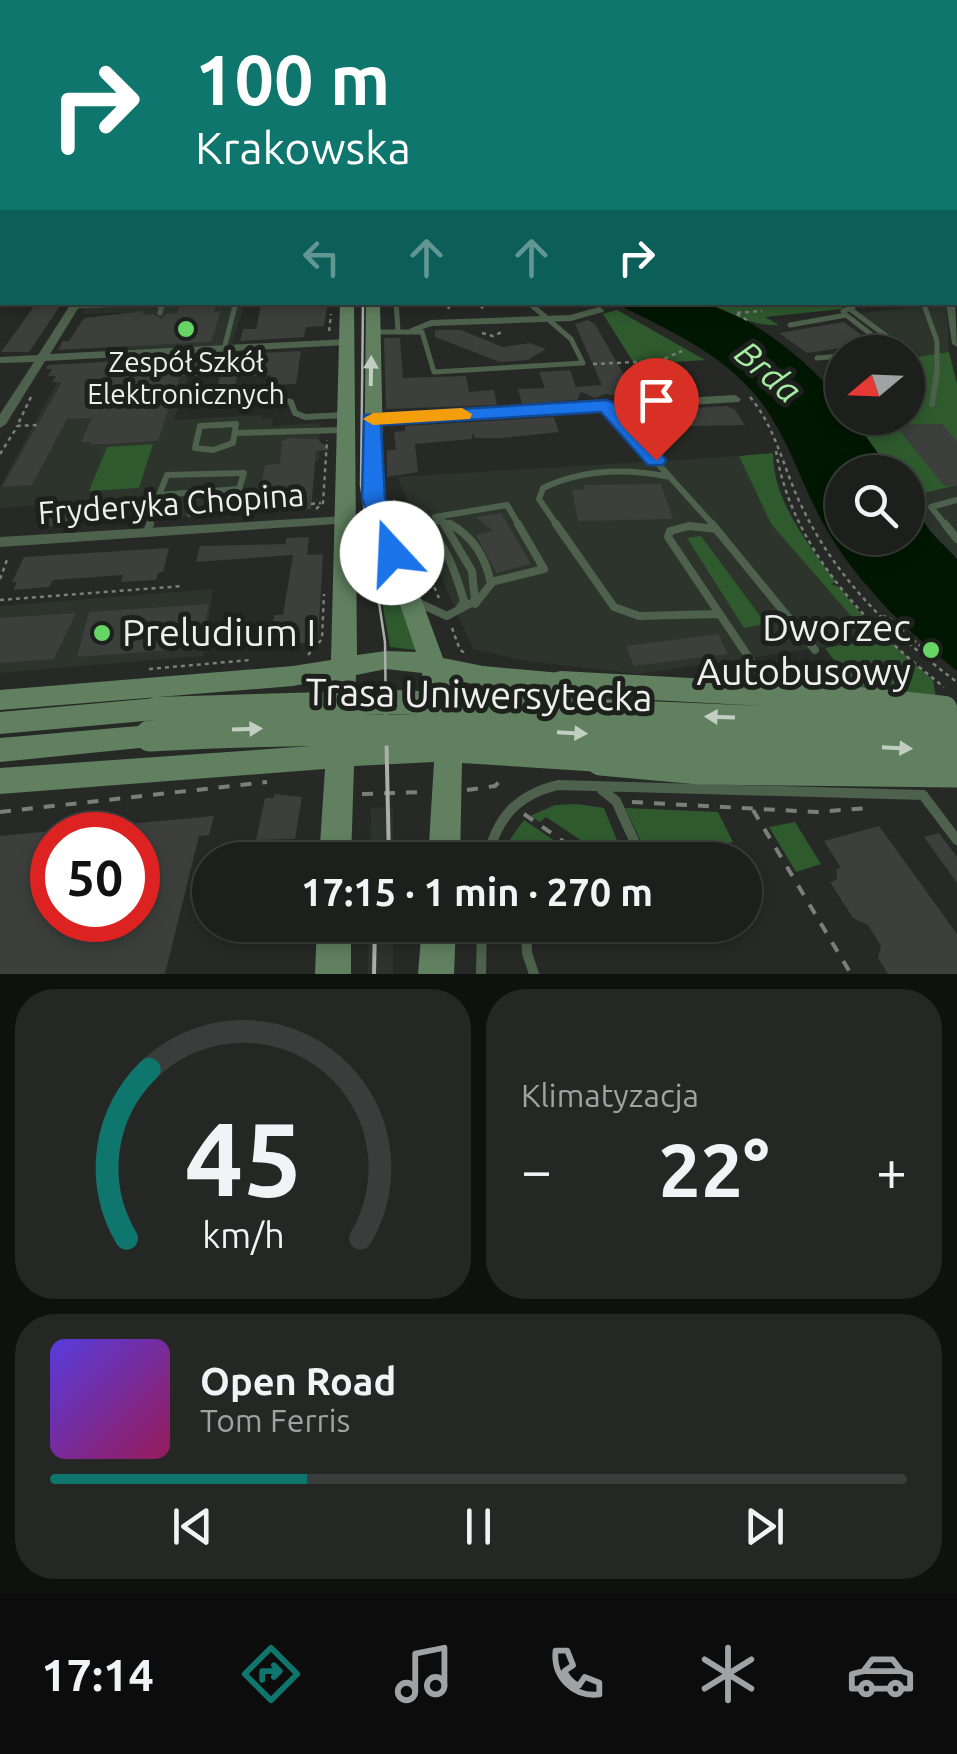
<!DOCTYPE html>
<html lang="pl">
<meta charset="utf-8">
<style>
:root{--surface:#1c1f1c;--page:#252725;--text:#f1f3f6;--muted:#a0a2a3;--line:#3a3d3b;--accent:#0f766e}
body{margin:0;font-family:Ubuntu,sans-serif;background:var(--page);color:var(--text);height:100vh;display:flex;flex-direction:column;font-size:38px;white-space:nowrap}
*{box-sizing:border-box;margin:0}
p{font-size:32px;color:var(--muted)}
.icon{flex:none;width:55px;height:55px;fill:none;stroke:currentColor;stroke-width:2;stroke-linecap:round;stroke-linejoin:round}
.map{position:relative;height:974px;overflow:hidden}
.details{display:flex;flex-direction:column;gap:15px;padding:15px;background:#0f110f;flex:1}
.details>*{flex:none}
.guide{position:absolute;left:0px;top:0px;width:958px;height:305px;box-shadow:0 5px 15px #0003,0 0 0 2px var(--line);background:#0f766e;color:#fff;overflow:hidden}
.needle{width:65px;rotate:251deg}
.controls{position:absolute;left:825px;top:335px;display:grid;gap:20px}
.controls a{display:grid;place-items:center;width:100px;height:100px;border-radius:50%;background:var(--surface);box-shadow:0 5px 15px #0003,0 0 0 2px var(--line);font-size:50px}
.speed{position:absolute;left:30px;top:812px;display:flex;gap:20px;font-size:50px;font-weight:700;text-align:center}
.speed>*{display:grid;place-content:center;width:130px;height:130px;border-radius:50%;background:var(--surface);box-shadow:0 5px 15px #0003,0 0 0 2px var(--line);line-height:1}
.speed .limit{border:15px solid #d22;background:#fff;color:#111}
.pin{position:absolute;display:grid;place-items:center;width:85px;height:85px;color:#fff;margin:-102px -42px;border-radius:50% 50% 50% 0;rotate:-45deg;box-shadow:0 0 10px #0007}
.pin .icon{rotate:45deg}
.me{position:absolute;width:110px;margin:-55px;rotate:340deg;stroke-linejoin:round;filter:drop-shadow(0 0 8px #0008)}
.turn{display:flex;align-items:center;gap:35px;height:210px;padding:0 30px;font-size:45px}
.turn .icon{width:130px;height:130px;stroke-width:2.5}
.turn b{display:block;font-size:70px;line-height:85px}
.lanes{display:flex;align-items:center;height:95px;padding:0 30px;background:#0003;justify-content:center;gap:50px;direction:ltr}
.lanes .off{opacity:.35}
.big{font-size:75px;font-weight:700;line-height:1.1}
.details .tile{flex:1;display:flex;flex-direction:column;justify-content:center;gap:15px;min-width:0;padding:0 35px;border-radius:40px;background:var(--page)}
.details .dial{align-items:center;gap:0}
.dial svg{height:260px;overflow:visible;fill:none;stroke:var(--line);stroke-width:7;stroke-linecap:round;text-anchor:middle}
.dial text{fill:var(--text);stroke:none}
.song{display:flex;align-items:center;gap:30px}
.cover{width:120px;height:120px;border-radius:15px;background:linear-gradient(135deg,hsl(250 70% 55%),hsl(330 70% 35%))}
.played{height:10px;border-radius:5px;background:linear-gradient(90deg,var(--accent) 30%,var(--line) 30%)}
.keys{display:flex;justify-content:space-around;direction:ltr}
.heat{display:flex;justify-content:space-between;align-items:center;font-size:55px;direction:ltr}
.details .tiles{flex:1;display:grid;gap:15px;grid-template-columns:1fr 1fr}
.tile:last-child{grid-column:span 2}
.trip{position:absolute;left:192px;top:842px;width:570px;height:100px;border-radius:50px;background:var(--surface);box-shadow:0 5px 15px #0003,0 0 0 2px var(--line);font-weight:700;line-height:100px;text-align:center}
.tabs{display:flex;height:160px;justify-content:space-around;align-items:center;background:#0b0c0b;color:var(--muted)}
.tabs .icon{width:70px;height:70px}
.tabs .selected{color:var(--accent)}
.tabs b{font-size:45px;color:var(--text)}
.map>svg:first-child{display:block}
</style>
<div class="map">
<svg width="957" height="974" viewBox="0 0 957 974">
<rect width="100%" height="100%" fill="#262926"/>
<!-- built -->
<path fill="#2c342c" d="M88,303H245L231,345L127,349L144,312L80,314Z
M934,305L947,307L949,352L908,358V352H899L852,314Z
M188,375L174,420L262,415V419L273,418L272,426L320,423L319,461L315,462L311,509L143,519L149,498L0,508V487L57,382Z
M739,456L771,524L872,640L639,674L526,661L473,649L397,477Z
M957,485V559L930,531L908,497Z
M213,589L203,656L0,673V606Z
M393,807V860H370L371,808Z
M369,925H393V974H368Z"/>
<!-- green -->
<path fill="#2f5a2e" d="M842,302V309L765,317L779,325C754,327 727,313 705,303Z
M617,310L705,360L635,365L603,314Z
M949,352L957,384V485L908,497V472H891L853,418H908V358Z
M153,444L139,488L89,491L107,447Z
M773,453C773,501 808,544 836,582L831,584L839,587L866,620L933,680L936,698L856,690L825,648L871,639L771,524L739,456Z
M369,525L416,643V650L390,647Z
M701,536L766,624L744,628L687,538Z
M577,804L604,808L625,860H596L584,852L588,845L546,817L540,822L530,816L555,805Z
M625,808L718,812L733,842L676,860H650Z
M524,820L583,860H503L511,838Z
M795,822L821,864L796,872L769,827Z"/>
<!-- water -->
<path fill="#011701" d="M615,303C639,302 685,297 707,304C762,322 805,359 842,402V418H853L891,472H842V538H908V497L930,531L957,559V671C908,632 858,584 827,530C800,484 787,429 750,389C714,349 662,327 615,303Z"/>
<!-- building -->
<path fill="#3c3f3c" d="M181,302H217L214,312L221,311L211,342L58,350L63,341H69L84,318L144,311L143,315L154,314L161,319L166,314L177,313Z
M283,302L328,303L324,326L306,327L304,337L240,341L243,329H256L261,306Z
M62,303L29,352H1L35,305Z
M588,320L595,324L628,382L669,380L699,393L627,397L605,394L595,398L581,392L577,400L522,404L518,389L545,388L539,372L570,370L576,387L602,385L575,324Z
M844,322L868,340L856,342L861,345L807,353L779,333Z
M435,330H461L503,347L530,343L546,349L528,360L500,362L435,337Z
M384,338H400L403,378L466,376L469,392L494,390L497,405L386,409Z
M301,351L296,384L269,385L271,375L237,377L235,386L217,387L220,376H180L158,441L90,445L91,442H81L92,418L67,419L32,485L2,487L62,382H52L56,376H48L52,369H46L48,365Z
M727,406L735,410L745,425L641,427L634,412Z
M554,417L559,432L504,438H475L472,433V439L415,444L418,472L387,477V450H396L394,432L405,431V426Z
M888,418H908L907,424H942L957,441V485L944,486L900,431L888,428Z
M289,438L317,439L330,450L316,451L311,509L209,515L213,498L260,492L265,465L280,464L282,441Z
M661,484L673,519L578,521L572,490H584V485Z
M78,505L68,525L35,527L44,507Z
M501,513L531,564L496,573L476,535L493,531L476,517Z
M309,537L307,555L323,554L318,642L270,645L274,615H283L293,555L196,562L200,546L286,544V538Z
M169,548L163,572L158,573L156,580L121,582L123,575L53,580L49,587L13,590L17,582H12L24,557Z
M209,604L200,648L77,657L89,612Z
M76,613L54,659L0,663V618Z
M718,634L728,654L634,666L626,646Z
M274,794L302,797L295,839L256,840L265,798H274Z
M214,816L209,835L199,836L165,974H0V836L52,831V920H138V835H106L105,826Z
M879,826L957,934V974H888L878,958L881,946L868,925L853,918L830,882L837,880L836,869L841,868L824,841Z
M939,833L957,857V883L924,837Z
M239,925H280L278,938L246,942V938H236Z"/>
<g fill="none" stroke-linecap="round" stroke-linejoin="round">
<!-- path-far1 -->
<path stroke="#7b7e7b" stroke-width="2.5" stroke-dasharray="4 4" stroke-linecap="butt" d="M473,302L485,309
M812,302L830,306
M611,306L624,302
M863,306L908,302
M448,309L452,302
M747,320L735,313L762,311
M329,331L331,314
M482,333L493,336L502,332
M593,364L659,361L682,351
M31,397L17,426L37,425
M750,397C777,429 784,472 803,509C837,580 895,636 957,682
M776,451C792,549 868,628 944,687
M0,454L17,427
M250,491L267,489
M394,500L402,516
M311,504L321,503
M316,509L323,503L327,440
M412,536L439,598
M0,579L8,557
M0,600L183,586
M882,617L887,616L927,652L931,650
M452,628L460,650L467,654
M308,655L322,639L324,594
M149,669L250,660"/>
<!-- path -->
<path stroke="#7b7e7b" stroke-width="4" stroke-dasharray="11 11" stroke-linecap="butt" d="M467,790L495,786L505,776
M362,794L424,792
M632,802L816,812L868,808
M753,810L851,974
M0,812L267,782
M524,814L590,860
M496,925V943"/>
<!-- service-far3 -->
<path stroke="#4d614c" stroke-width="5" d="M396,302L398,330
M923,302L937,341V375
M0,303L9,302
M76,306L150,303L162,306L160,313
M850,309L908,352
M846,315L886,346L882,352
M790,325L846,315L843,311L853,307L852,302
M374,332H422L434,372L583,363L571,339L528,302
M224,349L236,302
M817,358L842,356"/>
<!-- service-far2 -->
<path stroke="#4d614c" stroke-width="6" d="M281,400L291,402L295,413L305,417L344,415
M932,404L937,372
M606,406L715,527
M236,424L233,443L213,450L195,448L200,426Z
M235,433L343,430
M244,473L239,489L159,495L167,475Z
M190,514L195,492
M435,517L507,505L520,527
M442,521L455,527
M421,522L428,527
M149,527L159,495
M403,527L441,521L446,527
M558,527L539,499L543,488C583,469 627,468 670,477
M686,527H695
M947,527L931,507L957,500"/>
<!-- service-far1 -->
<path stroke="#4d614c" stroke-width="8" d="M424,524C446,543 456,574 464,601L459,609
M450,524C474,537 486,558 491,584L475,604
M556,524L614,607L639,616L719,614
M712,524L815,650
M945,524L957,539
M716,529L689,526L670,531L668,537L768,686
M147,532L150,524
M394,537L405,524
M491,582L544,569L518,524
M421,604L447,616L475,601L472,571L444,524"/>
<!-- service -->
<path stroke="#4d614c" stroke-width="10" d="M601,789L616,801L643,860
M487,860C496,819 516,795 558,785L923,795L957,840
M526,925L527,953L534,974
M481,974L482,925"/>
<!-- minor -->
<path fill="#4d614c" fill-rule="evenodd" d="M0,207H2V211H0Z
M957,289V295L955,296V290Z
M955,301L957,347L952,344L946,302H955Z
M72,302H82L50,354L347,339L352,342L347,345L45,361L6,424L0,428V414L34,362L0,363V357L38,355Z
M599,307L604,310L603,312L571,321L432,326L414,332L409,329L431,320L570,315Z
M735,395L741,399L739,402L371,424L365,420L371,416Z
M345,516L352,520L350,523L0,547V537Z"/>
<!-- tertiary -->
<path fill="#4d614c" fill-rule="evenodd" d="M955,200L957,201V207L955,206Z"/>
<!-- secondary -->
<path fill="#60805f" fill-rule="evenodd" d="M340,302H354L357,655L386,651L416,652L364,498L366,302H380L384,498L443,658L483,666L561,673L570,676L574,683L570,690L561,693L483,686L449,679L459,739L601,748L611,752L615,760L611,768L601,772L462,763L460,860H428L434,762L354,766L351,860H319L325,769L0,794V768L326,745L330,679L293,686L0,710V690L293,666L331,660ZM386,669L422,673L431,739L354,743L356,675Z
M156,698L166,701L169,709L166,717L156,720L0,734V712Z
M150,725L160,728L164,736L160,744L150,747L0,762V738Z
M317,925H351V974H315Z
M422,925H456L454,974H418Z"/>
<!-- tram-far1 -->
<path stroke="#abaeab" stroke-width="2.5" d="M955,250L957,261
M955,283L957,299
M363,302L361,485L385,642L386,723"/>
<!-- tram -->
<path stroke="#abaeab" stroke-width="4" d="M386,720L389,860
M374,974L375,925"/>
<!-- secondary-bridge-far1 -->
<path stroke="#60805f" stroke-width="24" d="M561,683L873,700L945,708
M156,709L395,702L879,723"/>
<!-- secondary-bridge -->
<path stroke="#60805f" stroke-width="31" d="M821,720L957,726
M150,736C420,721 688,737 957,751
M601,760L700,769L957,772"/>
</g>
<!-- one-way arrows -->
<defs><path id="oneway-solid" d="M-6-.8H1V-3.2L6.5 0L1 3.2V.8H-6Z" transform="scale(2.5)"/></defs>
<g fill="#c3cec3">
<use href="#oneway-solid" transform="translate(371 371) rotate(-89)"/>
<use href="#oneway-solid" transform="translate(720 717) rotate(-178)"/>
<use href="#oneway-solid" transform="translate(247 729) rotate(-2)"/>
<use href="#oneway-solid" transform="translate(572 733) rotate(3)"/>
<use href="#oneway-solid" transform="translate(897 748) rotate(3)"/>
</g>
<!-- sky -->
<linearGradient id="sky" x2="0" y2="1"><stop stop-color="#151715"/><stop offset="0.55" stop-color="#414952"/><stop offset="1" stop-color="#414952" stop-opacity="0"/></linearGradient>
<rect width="957" height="300" fill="url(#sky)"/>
<!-- route -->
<path fill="#1a73e8" stroke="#114b97" stroke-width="2.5" d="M606,400L613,402L663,456L666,460L663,465H648L601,412L381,425L385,498L405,553L401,558H383L362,498L364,415Z"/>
<!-- slow -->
<path fill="#f59e0b" d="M462,408L472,414L470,419L373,425L363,419L373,413Z"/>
<!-- markers -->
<g fill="#67d466" stroke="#1d201c" stroke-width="4">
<circle cx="186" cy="329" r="10"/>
<circle cx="102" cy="633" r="10"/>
<circle cx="931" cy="650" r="10"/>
</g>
<g text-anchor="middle" stroke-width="10" stroke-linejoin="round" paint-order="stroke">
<!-- far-poi labels -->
<g font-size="28" fill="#eef0ee" stroke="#1d201c">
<text x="186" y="372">Zespół Szkół<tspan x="186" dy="32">Elektronicznych</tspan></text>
</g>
<!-- street labels -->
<g font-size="32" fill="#eef0ee" stroke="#1d201c">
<text transform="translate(171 504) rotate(-4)" y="11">Fryderyka Chopina</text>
</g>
<!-- water labels -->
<g font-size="35" font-style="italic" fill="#a6eda3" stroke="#1d201c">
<text transform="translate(768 372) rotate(41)" y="12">Brda</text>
</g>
<!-- near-poi labels -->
<g font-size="38" fill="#eef0ee" stroke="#1d201c" text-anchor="end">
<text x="911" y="641">Dworzec<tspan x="911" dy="44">Autobusowy</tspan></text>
<text x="122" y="646" text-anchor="start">Preludium I</text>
</g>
<!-- near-street labels -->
<g font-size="38" fill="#eef0ee" stroke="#1d201c">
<text transform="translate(479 695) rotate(1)" y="13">Trasa Uniwersytecka</text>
</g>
</g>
</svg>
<div class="controls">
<a><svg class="needle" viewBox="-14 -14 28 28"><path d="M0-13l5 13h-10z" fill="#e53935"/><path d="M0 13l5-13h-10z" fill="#a0a2a3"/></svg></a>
<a><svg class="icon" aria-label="search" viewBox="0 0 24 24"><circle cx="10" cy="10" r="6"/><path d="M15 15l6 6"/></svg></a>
</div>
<div class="speed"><div class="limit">50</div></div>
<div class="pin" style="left:656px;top:460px;background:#d93025"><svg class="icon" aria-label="arrive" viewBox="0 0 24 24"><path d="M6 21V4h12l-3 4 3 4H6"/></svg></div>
<svg class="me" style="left:392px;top:553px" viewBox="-20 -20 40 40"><circle r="19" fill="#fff"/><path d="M0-13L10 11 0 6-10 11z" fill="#1a73e8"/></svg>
<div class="trip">17:15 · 1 min · 270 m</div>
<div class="guide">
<div class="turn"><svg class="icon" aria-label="right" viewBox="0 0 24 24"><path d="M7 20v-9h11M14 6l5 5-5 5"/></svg><div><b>100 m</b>Krakowska</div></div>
<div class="lanes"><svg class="icon off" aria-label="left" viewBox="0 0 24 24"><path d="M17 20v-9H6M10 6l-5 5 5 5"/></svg><svg class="icon off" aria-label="ahead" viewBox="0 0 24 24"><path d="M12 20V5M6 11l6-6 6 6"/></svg><svg class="icon off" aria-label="ahead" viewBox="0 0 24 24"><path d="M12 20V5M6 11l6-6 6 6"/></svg><svg class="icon" aria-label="right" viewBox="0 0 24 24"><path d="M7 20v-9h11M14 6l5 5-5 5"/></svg></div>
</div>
</div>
<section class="details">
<div class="tiles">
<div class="tile dial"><svg viewBox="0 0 100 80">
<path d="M14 69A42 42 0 1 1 86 69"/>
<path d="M14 69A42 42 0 0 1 21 17" stroke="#0f766e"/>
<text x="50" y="56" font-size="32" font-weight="700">45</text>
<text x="50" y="72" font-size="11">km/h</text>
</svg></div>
<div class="tile"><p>Klimatyzacja</p>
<div class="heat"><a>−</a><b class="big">22°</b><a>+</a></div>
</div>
<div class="tile">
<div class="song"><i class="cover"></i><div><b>Open Road</b><p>Tom Ferris</p></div></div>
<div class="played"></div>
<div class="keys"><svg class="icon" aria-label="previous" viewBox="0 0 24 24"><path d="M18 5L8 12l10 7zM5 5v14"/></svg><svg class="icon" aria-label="pause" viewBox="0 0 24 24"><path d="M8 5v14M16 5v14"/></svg><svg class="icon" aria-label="next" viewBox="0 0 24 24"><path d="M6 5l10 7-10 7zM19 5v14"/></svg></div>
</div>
</div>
</section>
<nav class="tabs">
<b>17:14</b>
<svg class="icon selected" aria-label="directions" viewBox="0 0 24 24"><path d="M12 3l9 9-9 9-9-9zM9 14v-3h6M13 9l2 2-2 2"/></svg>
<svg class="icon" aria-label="music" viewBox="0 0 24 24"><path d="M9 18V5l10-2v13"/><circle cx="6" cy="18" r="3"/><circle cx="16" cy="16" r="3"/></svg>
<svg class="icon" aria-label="phone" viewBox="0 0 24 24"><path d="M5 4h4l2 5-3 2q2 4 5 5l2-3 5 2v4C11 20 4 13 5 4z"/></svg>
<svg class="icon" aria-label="climate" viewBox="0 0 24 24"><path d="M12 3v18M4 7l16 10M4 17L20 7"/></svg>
<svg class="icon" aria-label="car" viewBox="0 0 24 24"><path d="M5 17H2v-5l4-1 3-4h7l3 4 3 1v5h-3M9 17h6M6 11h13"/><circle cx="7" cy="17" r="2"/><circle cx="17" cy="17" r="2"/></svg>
</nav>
